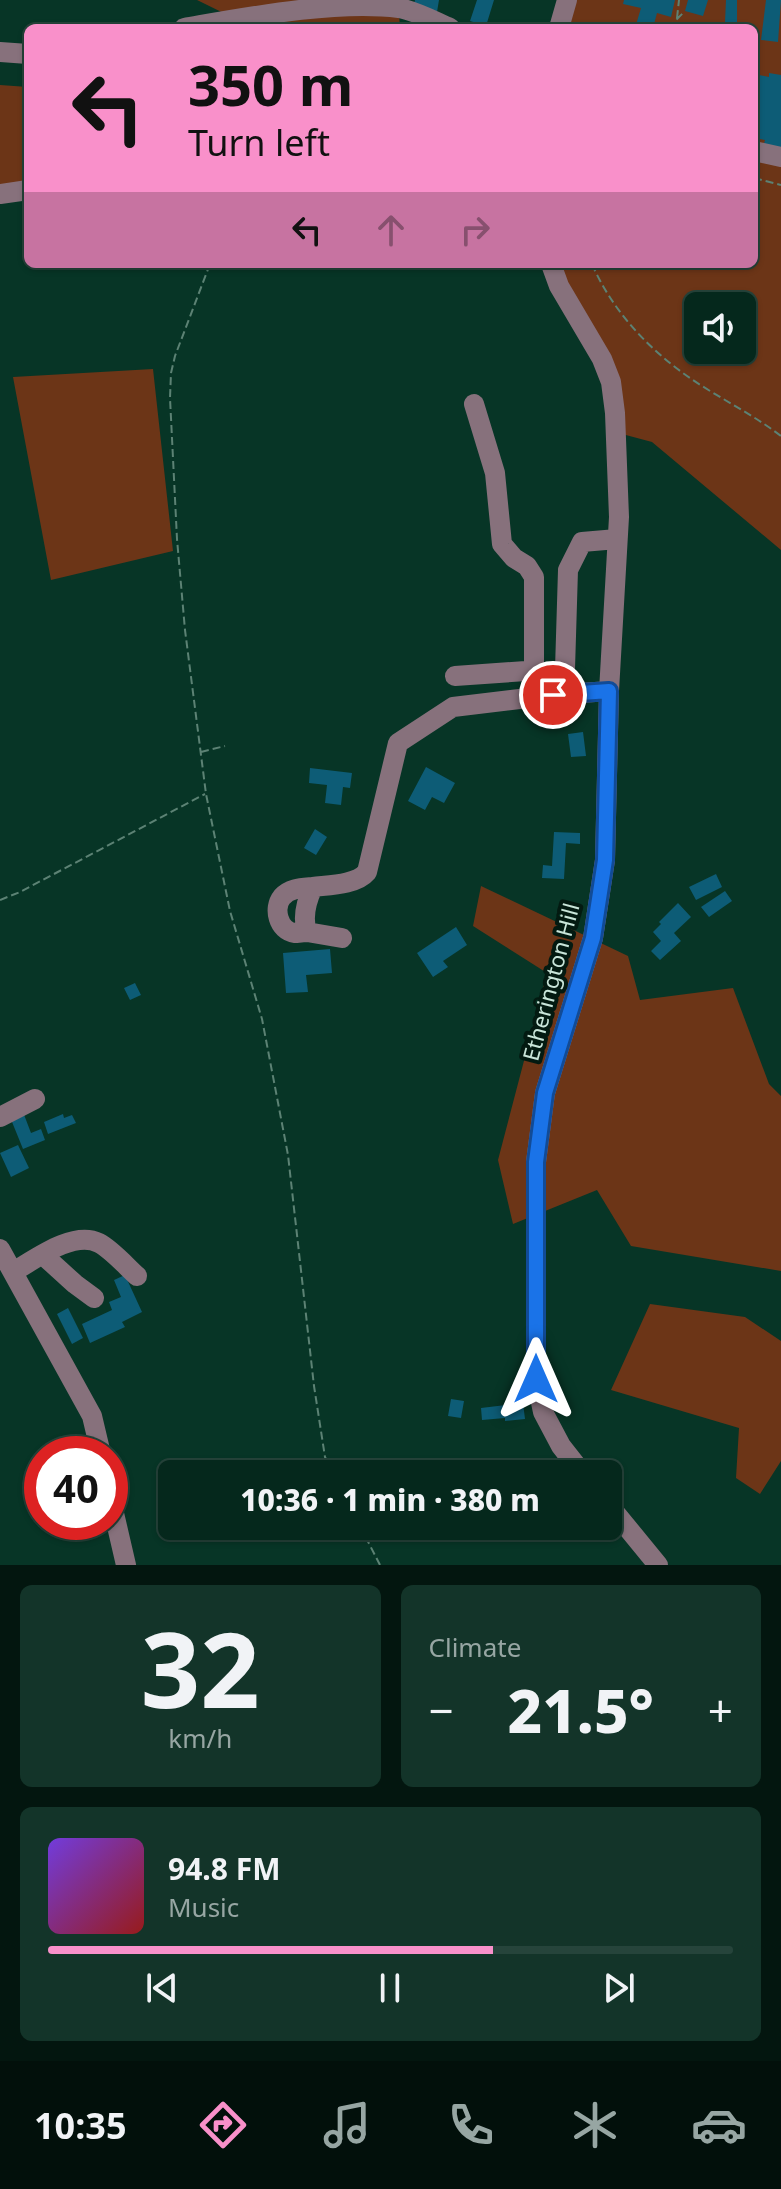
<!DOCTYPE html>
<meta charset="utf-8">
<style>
:root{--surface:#05281c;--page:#133429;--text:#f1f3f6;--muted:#97a6a3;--line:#26443b;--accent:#f990ca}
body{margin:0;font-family:"Noto Sans",sans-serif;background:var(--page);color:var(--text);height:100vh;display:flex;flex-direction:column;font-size:30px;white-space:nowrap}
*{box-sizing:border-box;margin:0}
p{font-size:26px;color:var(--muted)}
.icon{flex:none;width:44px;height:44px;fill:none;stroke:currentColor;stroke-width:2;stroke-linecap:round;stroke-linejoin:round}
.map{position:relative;height:1565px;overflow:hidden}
.sheet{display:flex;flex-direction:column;gap:20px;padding:20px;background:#03160f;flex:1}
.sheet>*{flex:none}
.hud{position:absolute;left:24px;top:24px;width:734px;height:244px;border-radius:12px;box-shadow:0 2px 6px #0004,0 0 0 2px var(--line);background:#f990ca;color:#111;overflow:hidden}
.buttons{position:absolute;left:684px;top:292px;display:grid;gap:16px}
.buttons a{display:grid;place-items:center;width:72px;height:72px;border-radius:12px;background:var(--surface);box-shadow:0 2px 6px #0004,0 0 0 2px var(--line);font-size:40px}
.speed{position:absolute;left:24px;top:1436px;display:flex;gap:16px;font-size:40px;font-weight:700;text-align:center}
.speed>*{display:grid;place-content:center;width:104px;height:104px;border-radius:50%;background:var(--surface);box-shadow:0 2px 6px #0004,0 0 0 2px var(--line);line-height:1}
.speed .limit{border:12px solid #d22;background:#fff;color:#111}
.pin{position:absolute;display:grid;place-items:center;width:68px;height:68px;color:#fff;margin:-34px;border:4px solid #fff;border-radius:50%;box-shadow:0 2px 8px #0007}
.me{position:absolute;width:88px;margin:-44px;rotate:0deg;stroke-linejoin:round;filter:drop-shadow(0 0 6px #0008)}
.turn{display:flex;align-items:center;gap:28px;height:168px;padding:0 32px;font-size:36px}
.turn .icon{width:104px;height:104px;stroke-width:2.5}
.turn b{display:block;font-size:56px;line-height:68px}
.lanes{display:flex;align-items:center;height:76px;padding:0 32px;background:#0003;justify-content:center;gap:40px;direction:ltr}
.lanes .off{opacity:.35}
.big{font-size:60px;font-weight:800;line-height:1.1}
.sheet .widget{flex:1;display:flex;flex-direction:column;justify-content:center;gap:12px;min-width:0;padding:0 28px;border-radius:12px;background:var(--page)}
.sheet .dial{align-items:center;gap:0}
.dial b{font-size:104px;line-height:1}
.song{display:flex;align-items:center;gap:24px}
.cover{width:96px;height:96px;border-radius:12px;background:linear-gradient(135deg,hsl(260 70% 55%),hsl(0 70% 35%))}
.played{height:8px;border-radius:4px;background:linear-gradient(90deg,var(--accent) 65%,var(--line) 65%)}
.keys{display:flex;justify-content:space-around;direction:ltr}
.heat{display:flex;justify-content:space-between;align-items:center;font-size:44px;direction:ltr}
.sheet .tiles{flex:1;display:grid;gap:20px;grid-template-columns:1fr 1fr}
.widget:last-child{grid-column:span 2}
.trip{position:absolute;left:158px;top:1460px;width:464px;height:80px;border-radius:12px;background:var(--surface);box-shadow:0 2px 6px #0004,0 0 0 2px var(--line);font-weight:800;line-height:80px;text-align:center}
.tab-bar{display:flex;height:128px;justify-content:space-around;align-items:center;background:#02100b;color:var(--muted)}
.tab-bar .icon{width:56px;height:56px}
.tab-bar .selected{color:var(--accent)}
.tab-bar b{font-size:36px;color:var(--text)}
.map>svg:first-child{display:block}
</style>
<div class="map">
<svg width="781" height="1565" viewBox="0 0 781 1565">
<rect width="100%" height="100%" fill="#073526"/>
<!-- green -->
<path fill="#6c3517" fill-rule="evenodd" d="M197,0H398L400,28H254Z
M574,0H781V550L652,442L622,434L558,264H754V28H567ZM698,306H742V350H698Z
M0,85L28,87V190L0,195Z
M153,369L173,551L51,580L13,377Z
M481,886L628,956L640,1000L733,988L769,1084L781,1096V1271L631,1246L597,1190L513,1224L498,1160L547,973L473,926Z
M650,1304L745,1317L781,1341V1461L760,1494L736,1478L739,1428L611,1390Z"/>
<!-- building -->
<path fill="#0d5c76" d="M415,0H439L437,12L413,8Z
M477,0H494L486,26L470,21Z
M624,0H675L671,17L657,13L653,28H635L641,8L623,4Z
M688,0H708L703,16L685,11Z
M726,0H737V26L725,22Z
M766,0H781L778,42L761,40Z
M769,73L781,75V150L763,147L765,140L754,138V74L769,77Z
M583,732L586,756L571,757L568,734Z
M426,767L455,783L444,803L432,797L425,810L408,801Z
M310,768L352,773L350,788L343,787L341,805L325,803L327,785L309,783Z
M315,829L327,837L316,855L304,848Z
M554,832L580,833V844L566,843L564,879L542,878L543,865L552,866Z
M716,874L722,887L696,900L689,887Z
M725,891L732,901L709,917L701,907Z
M678,903L691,917L674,933L681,941L660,960L651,951L661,941L653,932L661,924L659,922Z
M456,927L467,945L443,961L448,967L433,977L417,953Z
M330,949L332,973L306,975L308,992L286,993L283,953Z
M135,983L141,995L130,1000L124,988Z
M23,1112L31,1133L41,1129L45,1140L23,1149L10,1117Z
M63,1114L64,1118L72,1115L76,1123L48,1134L44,1122Z
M18,1145L29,1168L11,1177L0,1153Z
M125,1275L142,1312L122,1322L125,1327L90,1343L82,1324L112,1310L109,1302L121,1297L114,1280Z
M68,1308L83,1338L72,1344L57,1314Z
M451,1399L464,1401L461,1418L448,1416Z
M523,1403L525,1419L505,1421V1418L482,1420L481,1408Z"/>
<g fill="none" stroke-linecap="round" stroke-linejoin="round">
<!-- path -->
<path stroke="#5c8274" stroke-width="2" stroke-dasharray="8 4" stroke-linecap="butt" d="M677,18L679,0
M668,28L684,12
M754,178L781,185
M210,264L175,356L171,373L170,398L177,539L185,630L206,794L230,911L262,1019L288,1155L314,1386L325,1457L333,1474
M592,264C614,315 656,357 702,386C729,403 756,417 781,436
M201,752L225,746
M0,900L20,892L205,794
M360,1526L380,1565"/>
<!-- minor -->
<path stroke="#87717c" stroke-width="20" d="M184,28C248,17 336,0 399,8C416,11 434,21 450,28
M559,28L567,0
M0,52L28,54
M754,151L781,157
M0,194L28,190
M551,264L559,286L602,359L611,382L615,413L619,517L609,691L605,860L593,938L545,1093L536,1162V1379L543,1412L561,1446L583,1474
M474,404L495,473L502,544L514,558L527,566L534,577V672
M455,676L526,671L552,674L565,669L568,570L582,542L617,539
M307,932C305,932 297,933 295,933C278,931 273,908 282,897C290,888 302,888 313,887
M342,938L307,932C302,917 306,902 313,887C329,885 356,885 367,872L398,743L453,707L553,695L609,691
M0,1117L35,1099
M0,1249L92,1416L101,1454
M43,1255L75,1284L94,1298
M13,1272C34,1260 73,1230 99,1243C111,1249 126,1266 137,1276
M110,1496L126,1565
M608,1504L658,1565"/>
</g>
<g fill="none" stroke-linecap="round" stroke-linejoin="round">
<defs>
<path id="route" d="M536,1379V1162L545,1093L593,938L605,860L609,691L553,695"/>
</defs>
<!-- route casing -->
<use href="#route" stroke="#114b97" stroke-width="20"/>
<!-- route -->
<use href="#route" stroke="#1a73e8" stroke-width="14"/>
</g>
<g text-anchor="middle" stroke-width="8" stroke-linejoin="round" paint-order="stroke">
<!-- street labels -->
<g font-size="22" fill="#c9e5d9" stroke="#031a11">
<text transform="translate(551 982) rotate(-75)" y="8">Etherington Hill</text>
</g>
</g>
</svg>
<div class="buttons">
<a><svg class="icon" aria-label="sound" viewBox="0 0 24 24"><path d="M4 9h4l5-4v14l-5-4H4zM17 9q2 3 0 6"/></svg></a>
</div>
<div class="speed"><div class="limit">40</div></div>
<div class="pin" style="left:553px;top:695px;background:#d93025"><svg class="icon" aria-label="arrive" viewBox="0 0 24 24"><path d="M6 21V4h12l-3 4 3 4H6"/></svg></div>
<svg class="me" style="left:536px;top:1379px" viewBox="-20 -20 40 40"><path d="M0-17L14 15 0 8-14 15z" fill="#1a73e8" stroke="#fff" stroke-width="4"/></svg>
<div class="trip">10:36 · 1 min · 380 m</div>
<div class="hud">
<div class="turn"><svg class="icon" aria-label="left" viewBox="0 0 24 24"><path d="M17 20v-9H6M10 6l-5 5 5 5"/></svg><div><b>350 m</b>Turn left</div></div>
<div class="lanes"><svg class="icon" aria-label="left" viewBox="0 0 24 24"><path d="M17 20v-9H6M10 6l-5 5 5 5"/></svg><svg class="icon off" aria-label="ahead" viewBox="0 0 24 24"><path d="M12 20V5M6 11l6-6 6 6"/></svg><svg class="icon off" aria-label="right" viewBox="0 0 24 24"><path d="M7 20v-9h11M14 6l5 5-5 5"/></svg></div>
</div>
</div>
<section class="sheet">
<div class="tiles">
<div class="widget dial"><b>32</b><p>km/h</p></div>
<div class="widget"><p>Climate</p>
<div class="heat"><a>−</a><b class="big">21.5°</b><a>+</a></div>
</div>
<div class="widget">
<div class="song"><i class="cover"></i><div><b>94.8 FM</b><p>Music</p></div></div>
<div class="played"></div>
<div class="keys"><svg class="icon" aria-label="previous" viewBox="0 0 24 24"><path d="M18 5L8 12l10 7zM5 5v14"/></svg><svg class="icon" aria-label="pause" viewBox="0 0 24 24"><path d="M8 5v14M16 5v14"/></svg><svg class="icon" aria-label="next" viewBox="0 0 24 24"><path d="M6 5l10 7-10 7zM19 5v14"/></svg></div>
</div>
</div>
</section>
<nav class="tab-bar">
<b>10:35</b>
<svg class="icon selected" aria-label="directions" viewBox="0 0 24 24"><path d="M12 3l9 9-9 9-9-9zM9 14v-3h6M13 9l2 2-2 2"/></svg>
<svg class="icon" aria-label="music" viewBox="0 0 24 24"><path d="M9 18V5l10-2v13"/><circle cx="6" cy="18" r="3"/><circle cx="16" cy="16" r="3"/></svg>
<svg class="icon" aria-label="phone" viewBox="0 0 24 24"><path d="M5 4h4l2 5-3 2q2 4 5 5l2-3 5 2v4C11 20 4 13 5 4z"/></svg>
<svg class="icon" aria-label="climate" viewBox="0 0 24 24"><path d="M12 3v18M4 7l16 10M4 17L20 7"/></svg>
<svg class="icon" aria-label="car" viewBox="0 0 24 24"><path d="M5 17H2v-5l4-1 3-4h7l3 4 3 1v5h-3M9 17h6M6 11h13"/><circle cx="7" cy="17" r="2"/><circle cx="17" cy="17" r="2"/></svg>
</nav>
